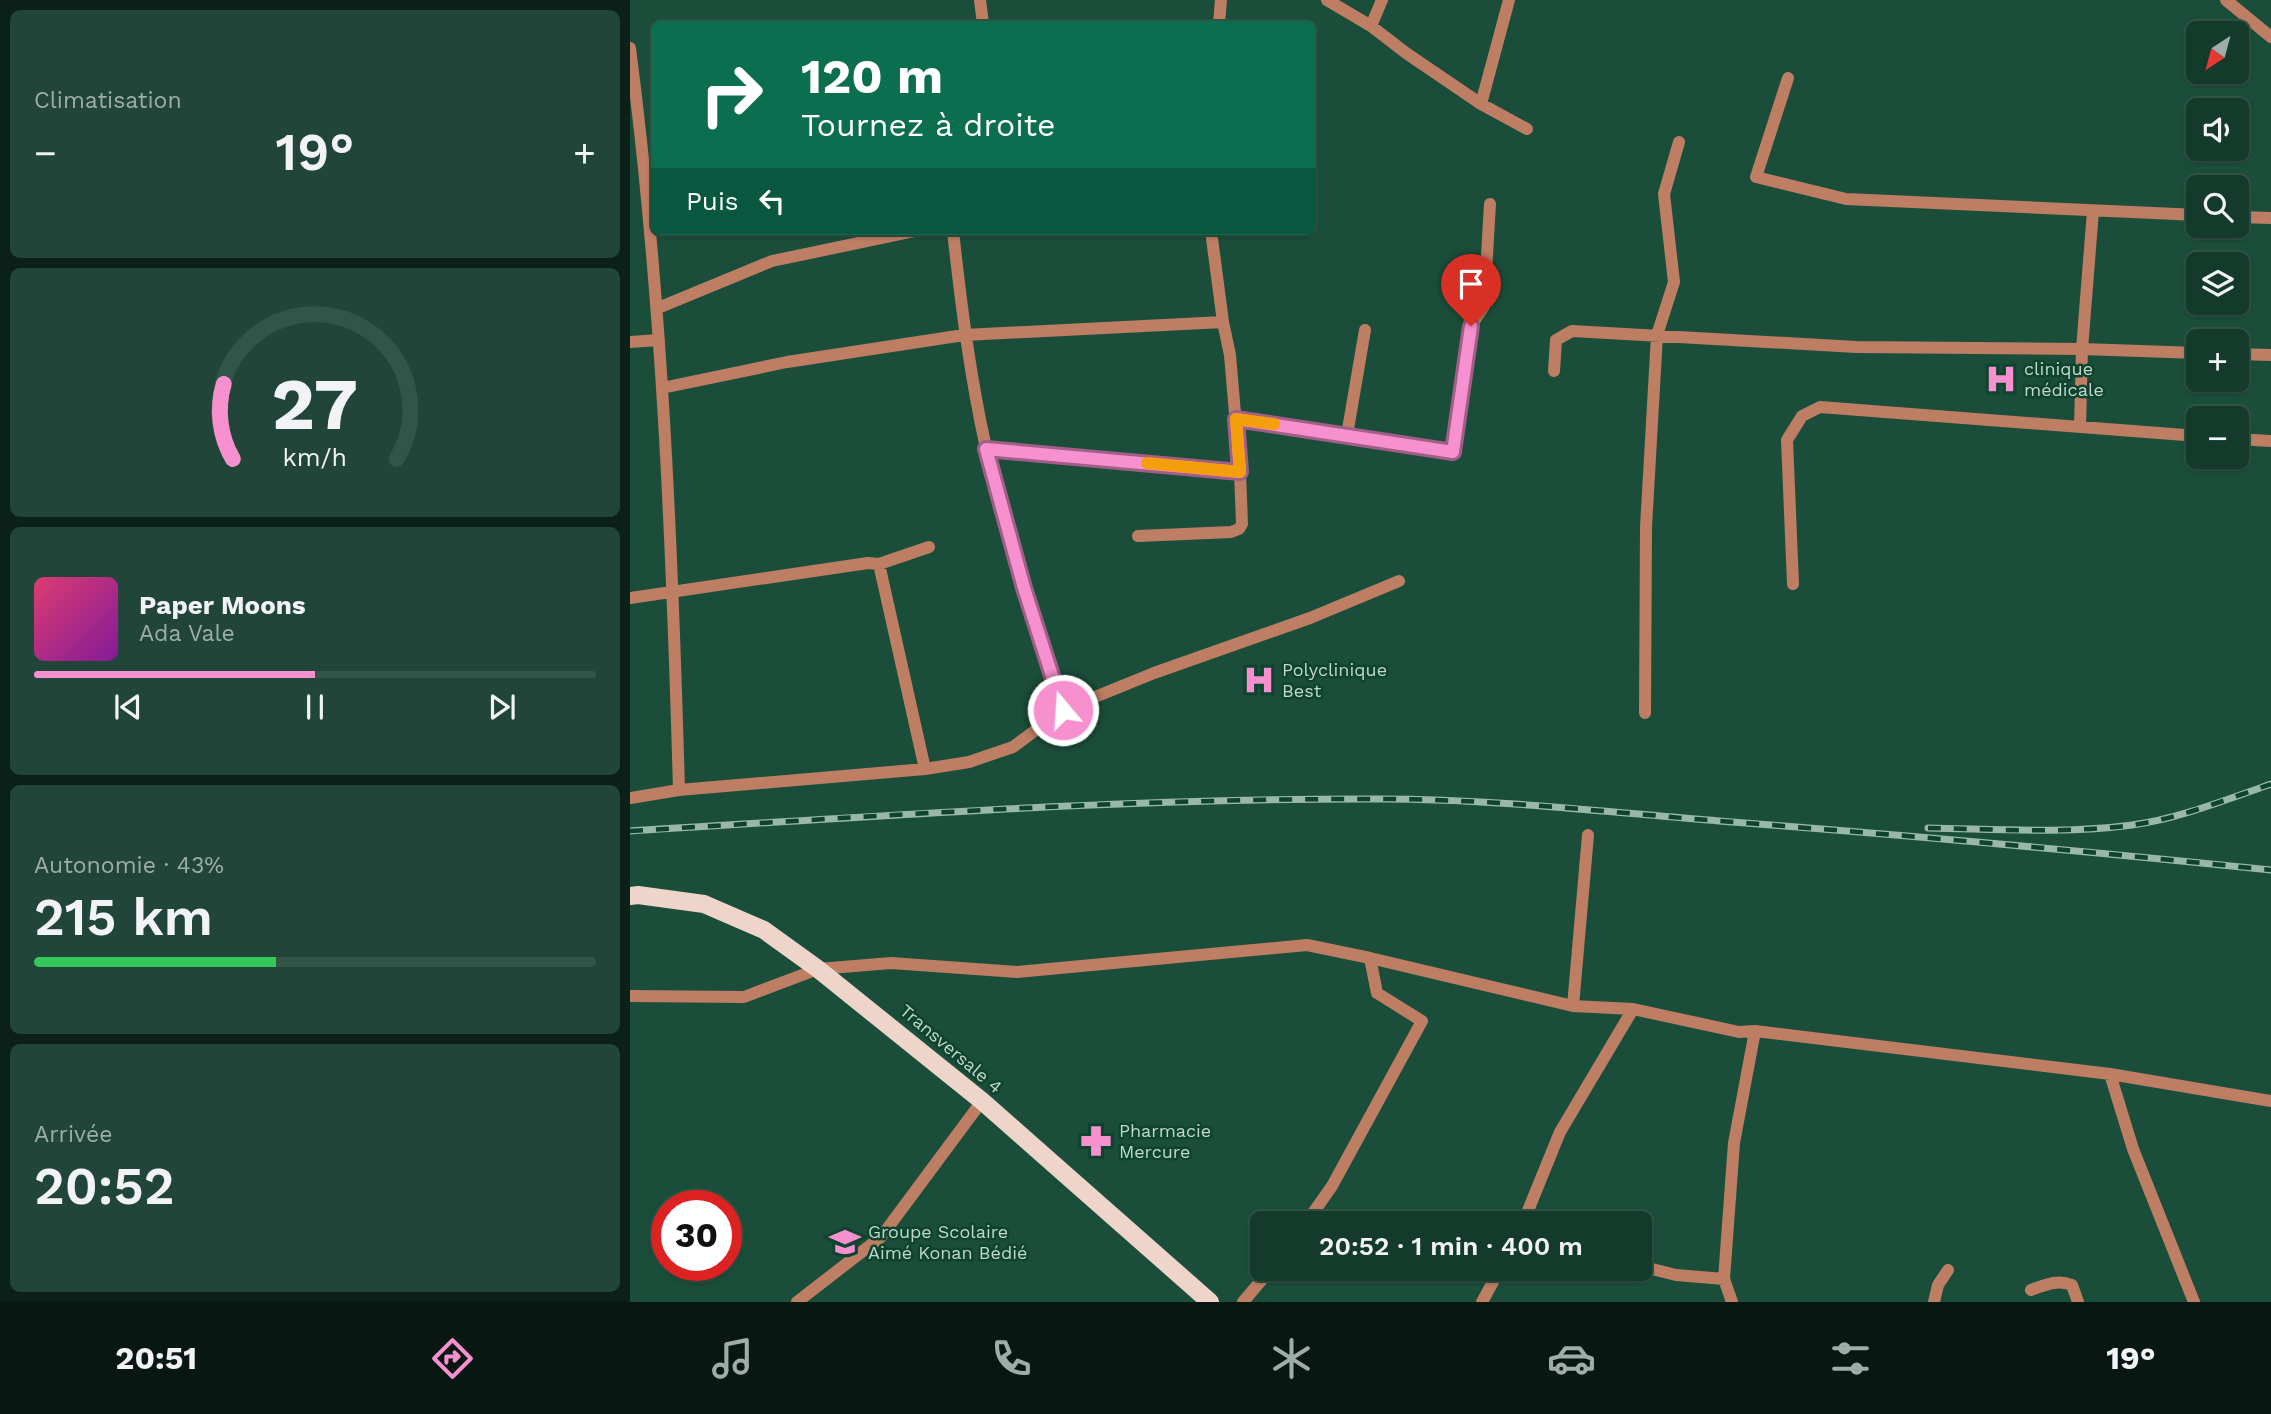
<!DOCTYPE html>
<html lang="fr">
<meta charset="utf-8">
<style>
:root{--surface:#143a2c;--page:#214538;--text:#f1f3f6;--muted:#9dada9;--line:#335448;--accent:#f790ce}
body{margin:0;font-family:"Work Sans",sans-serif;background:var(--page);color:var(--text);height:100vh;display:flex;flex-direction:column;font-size:26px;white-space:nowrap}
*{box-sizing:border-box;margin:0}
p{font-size:23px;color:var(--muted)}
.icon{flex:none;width:38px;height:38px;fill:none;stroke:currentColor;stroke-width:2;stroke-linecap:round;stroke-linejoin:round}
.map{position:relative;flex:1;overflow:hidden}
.details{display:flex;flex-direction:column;gap:10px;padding:10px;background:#0b2018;width:630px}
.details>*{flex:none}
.guide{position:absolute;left:21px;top:21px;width:665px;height:214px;border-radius:10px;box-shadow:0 2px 5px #0004,0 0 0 2px var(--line);background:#0b6e4f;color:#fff;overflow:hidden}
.needle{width:46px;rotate:216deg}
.tools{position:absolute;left:1556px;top:21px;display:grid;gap:14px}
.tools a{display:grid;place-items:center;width:63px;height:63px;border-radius:10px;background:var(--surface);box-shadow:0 2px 5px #0004,0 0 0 2px var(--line);font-size:35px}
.speed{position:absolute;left:21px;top:1190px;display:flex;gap:14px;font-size:35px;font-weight:700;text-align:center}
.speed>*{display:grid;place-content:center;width:91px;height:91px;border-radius:50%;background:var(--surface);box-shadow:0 2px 5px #0004,0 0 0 2px var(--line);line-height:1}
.speed .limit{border:10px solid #d22;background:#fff;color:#111}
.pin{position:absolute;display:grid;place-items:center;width:60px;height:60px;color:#fff;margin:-72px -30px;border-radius:50% 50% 50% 0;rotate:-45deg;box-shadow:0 0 7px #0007}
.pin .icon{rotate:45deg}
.me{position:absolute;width:77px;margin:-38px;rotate:342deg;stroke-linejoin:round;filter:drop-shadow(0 0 5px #0008)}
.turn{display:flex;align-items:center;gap:24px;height:147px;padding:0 35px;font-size:32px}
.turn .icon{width:91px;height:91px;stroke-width:2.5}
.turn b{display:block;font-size:49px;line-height:60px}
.then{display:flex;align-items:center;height:66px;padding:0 35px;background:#0003;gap:14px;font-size:26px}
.big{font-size:52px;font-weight:600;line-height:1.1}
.details .tile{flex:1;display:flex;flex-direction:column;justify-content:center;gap:10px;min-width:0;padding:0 24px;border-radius:10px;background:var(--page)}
.details .dial{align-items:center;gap:0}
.dial svg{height:182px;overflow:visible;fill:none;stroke:var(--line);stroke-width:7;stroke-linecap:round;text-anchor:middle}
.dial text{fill:var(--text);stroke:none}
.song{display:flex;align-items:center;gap:21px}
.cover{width:84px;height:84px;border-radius:10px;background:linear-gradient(135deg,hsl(340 70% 55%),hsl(290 70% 35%))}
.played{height:7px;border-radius:4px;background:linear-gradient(90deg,var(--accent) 50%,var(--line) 50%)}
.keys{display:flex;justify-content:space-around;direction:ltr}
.heat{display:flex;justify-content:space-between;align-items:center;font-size:38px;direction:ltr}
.charge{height:10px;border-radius:5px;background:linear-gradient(90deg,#34c759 43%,var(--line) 0)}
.trip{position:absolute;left:620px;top:1211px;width:402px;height:70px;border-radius:10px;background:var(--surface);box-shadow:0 2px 5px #0004,0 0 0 2px var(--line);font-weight:600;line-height:70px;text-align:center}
.menu{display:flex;height:112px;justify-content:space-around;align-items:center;background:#081712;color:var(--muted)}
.menu .icon{width:49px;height:49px}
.menu .on{color:var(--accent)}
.menu b{font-size:32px;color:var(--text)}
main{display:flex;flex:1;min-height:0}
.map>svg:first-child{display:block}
</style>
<main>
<section class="details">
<div class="tile"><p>Climatisation</p>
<div class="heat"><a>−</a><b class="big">19°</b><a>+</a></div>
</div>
<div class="tile dial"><svg viewBox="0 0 100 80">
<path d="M14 69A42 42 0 1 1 86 69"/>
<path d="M14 69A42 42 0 0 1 10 36" stroke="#f790ce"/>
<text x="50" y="56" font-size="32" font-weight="700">27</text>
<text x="50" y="72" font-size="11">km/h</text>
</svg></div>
<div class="tile">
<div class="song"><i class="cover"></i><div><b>Paper Moons</b><p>Ada Vale</p></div></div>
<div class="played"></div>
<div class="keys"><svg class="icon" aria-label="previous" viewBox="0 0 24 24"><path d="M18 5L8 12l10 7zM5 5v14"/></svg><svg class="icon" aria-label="pause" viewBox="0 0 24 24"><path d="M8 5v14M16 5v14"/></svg><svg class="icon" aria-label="next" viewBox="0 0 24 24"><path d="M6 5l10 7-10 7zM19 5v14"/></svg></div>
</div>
<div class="tile"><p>Autonomie · 43%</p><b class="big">215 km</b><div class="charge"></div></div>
<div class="tile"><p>Arrivée</p><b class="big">20:52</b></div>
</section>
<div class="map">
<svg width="1641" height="1302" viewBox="0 0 1641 1302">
<rect width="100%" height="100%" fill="#1b4e3a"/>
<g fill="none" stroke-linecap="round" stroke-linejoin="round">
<!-- minor -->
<path stroke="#bd7e63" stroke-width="12" d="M350,0L353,24
M697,0L741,26L776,53L851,104L897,129
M1596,0L1641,37
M589,24L591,0
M741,26L752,0
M0,48C32,294 42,542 49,790
M1158,78L1126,177L1216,199L1568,215
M851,104L879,0
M1606,217L1641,218
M323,231C331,304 340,376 356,448C377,537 406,624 433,710
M28,308L142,261L285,231
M0,342L29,340
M1606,354L1641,355
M924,371L926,340L942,331L1226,347L1452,349L1568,353
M32,388L157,362L334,335L593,322
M606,419L823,451L841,326L854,306L860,204
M1450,427L1452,349L1463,211
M717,435L735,330
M1606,439L1641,441
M356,449L610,472
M508,536L601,532L609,529L612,524L610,472L600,355L593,322L581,231
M249,564L299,547
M1163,584L1157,440L1172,416L1190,407L1568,436
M0,598L238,563L249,564L295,769
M1015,713L1016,527L1027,335L1044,282L1034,194L1049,142
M0,798L49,790L295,769L339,762L383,747L433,710L524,673L680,618L769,581
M0,996L114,997L188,969L261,963L387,972L677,945L740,958L943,1006L1003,1009L1109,1032L1125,1031L1480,1074L1641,1101
M943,1006L958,835
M1480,1074L1503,1149L1564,1302
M676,1223L702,1186L792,1021L747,993L740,958
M893,1223L930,1132L1003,1009
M1010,1266L1046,1275L1094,1279
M1401,1290C1415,1285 1427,1279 1442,1285L1448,1302
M167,1302L251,1237L352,1101
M613,1302L641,1269
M852,1302L870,1269
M1102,1302L1094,1279L1104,1143L1125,1031
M1304,1302L1308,1285L1318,1270"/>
<!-- major -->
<path stroke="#eed4c9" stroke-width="18" d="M0,896L8,895L74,904L134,930L188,969L352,1101L580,1302"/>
<defs>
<path id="rail" d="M1298,828C1365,829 1435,834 1502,825C1547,819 1598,799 1641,784
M0,831C250,816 501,798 751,799C864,799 977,812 1089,821C1273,835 1457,851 1641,870"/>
</defs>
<!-- rail casing -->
<use href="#rail" stroke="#99b8a9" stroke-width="7"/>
<!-- rail -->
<use href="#rail" stroke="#0e4330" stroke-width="4.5" stroke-dasharray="13" stroke-linecap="butt"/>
</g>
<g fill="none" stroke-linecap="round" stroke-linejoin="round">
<defs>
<path id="route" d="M433,710L394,588L356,449L610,472L606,419L823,452L841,326"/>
</defs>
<!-- route casing -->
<use href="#route" stroke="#a15e86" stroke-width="18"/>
<!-- route -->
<use href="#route" stroke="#f790ce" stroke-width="12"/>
<!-- slow -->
<path stroke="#f59e0b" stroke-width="12" d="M517,463L610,472L606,419L644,424"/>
</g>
<!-- icons -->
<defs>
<symbol id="hospital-bare" viewBox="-9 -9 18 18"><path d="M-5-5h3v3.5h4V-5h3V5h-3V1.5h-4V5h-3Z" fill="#f790ce" stroke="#0e4330" stroke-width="2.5" paint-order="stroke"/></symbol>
<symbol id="pharmacy-bare" viewBox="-9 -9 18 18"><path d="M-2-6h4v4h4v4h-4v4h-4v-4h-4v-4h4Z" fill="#f790ce" stroke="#0e4330" stroke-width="2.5" paint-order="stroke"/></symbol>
<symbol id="school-bare" viewBox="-9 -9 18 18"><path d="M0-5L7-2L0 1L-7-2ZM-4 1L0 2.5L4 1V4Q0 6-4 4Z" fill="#f790ce" stroke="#0e4330" stroke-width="2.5" paint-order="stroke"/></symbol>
</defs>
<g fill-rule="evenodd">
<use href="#hospital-bare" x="1349" y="357" width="44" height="44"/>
<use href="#hospital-bare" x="607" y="658" width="44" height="44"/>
<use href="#pharmacy-bare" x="444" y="1119" width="44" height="44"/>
<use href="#school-bare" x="193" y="1220" width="44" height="44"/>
</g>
<g text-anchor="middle" stroke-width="5" stroke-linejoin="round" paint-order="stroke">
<!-- poi labels -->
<g font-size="18" fill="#bfd8cb" stroke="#0e4330" text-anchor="start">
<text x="1394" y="375">clinique<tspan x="1394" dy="21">médicale</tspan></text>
<text x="652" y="676">Polyclinique<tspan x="652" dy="21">Best</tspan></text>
<text x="489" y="1137">Pharmacie<tspan x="489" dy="21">Mercure</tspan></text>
<text x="238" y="1238">Groupe Scolaire<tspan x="238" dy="21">Aimé Konan Bédié</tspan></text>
</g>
<!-- street labels -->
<g font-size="18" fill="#bfd8cb" stroke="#0e4330">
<text transform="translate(321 1049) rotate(40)" y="6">Transversale 4</text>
</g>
</g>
</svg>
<div class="tools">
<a><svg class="needle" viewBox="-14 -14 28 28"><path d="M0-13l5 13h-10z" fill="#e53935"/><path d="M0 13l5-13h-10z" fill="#9dada9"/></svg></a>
<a><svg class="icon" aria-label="sound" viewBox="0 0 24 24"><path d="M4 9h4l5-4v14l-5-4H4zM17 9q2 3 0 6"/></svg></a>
<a><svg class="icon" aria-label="search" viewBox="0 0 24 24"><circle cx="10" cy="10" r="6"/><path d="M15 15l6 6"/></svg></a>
<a><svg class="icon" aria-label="layers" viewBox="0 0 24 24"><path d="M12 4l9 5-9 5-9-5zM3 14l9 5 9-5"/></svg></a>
<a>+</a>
<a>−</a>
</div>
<div class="speed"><div class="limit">30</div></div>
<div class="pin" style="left:841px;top:326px;background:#d93025"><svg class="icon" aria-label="arrive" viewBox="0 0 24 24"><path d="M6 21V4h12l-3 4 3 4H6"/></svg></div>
<svg class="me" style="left:433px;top:710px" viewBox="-20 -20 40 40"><circle r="17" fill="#f790ce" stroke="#fff" stroke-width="3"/><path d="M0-11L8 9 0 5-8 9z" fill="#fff"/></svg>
<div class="trip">20:52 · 1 min · 400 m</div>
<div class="guide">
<div class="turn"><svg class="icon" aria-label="right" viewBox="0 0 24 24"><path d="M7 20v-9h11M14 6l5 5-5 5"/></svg><div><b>120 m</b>Tournez à droite</div></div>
<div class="then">Puis<svg class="icon" aria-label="left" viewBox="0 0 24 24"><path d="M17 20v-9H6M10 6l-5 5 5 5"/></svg></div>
</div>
</div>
</main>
<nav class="menu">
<b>20:51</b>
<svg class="icon on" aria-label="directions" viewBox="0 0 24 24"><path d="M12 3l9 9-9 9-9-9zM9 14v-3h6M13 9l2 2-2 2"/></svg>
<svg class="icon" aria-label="music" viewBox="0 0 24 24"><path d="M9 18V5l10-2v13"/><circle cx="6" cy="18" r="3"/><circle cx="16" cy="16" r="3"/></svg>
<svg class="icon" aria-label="phone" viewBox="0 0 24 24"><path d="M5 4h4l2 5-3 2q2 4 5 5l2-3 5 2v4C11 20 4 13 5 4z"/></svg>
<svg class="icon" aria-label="climate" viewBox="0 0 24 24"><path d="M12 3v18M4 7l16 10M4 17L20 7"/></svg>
<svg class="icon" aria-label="car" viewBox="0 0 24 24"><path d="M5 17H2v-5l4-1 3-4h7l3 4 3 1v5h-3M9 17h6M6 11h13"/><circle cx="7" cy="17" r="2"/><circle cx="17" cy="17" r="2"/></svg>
<svg class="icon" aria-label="filters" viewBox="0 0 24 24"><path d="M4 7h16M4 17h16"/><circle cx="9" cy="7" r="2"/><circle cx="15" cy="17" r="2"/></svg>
<b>19°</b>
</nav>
